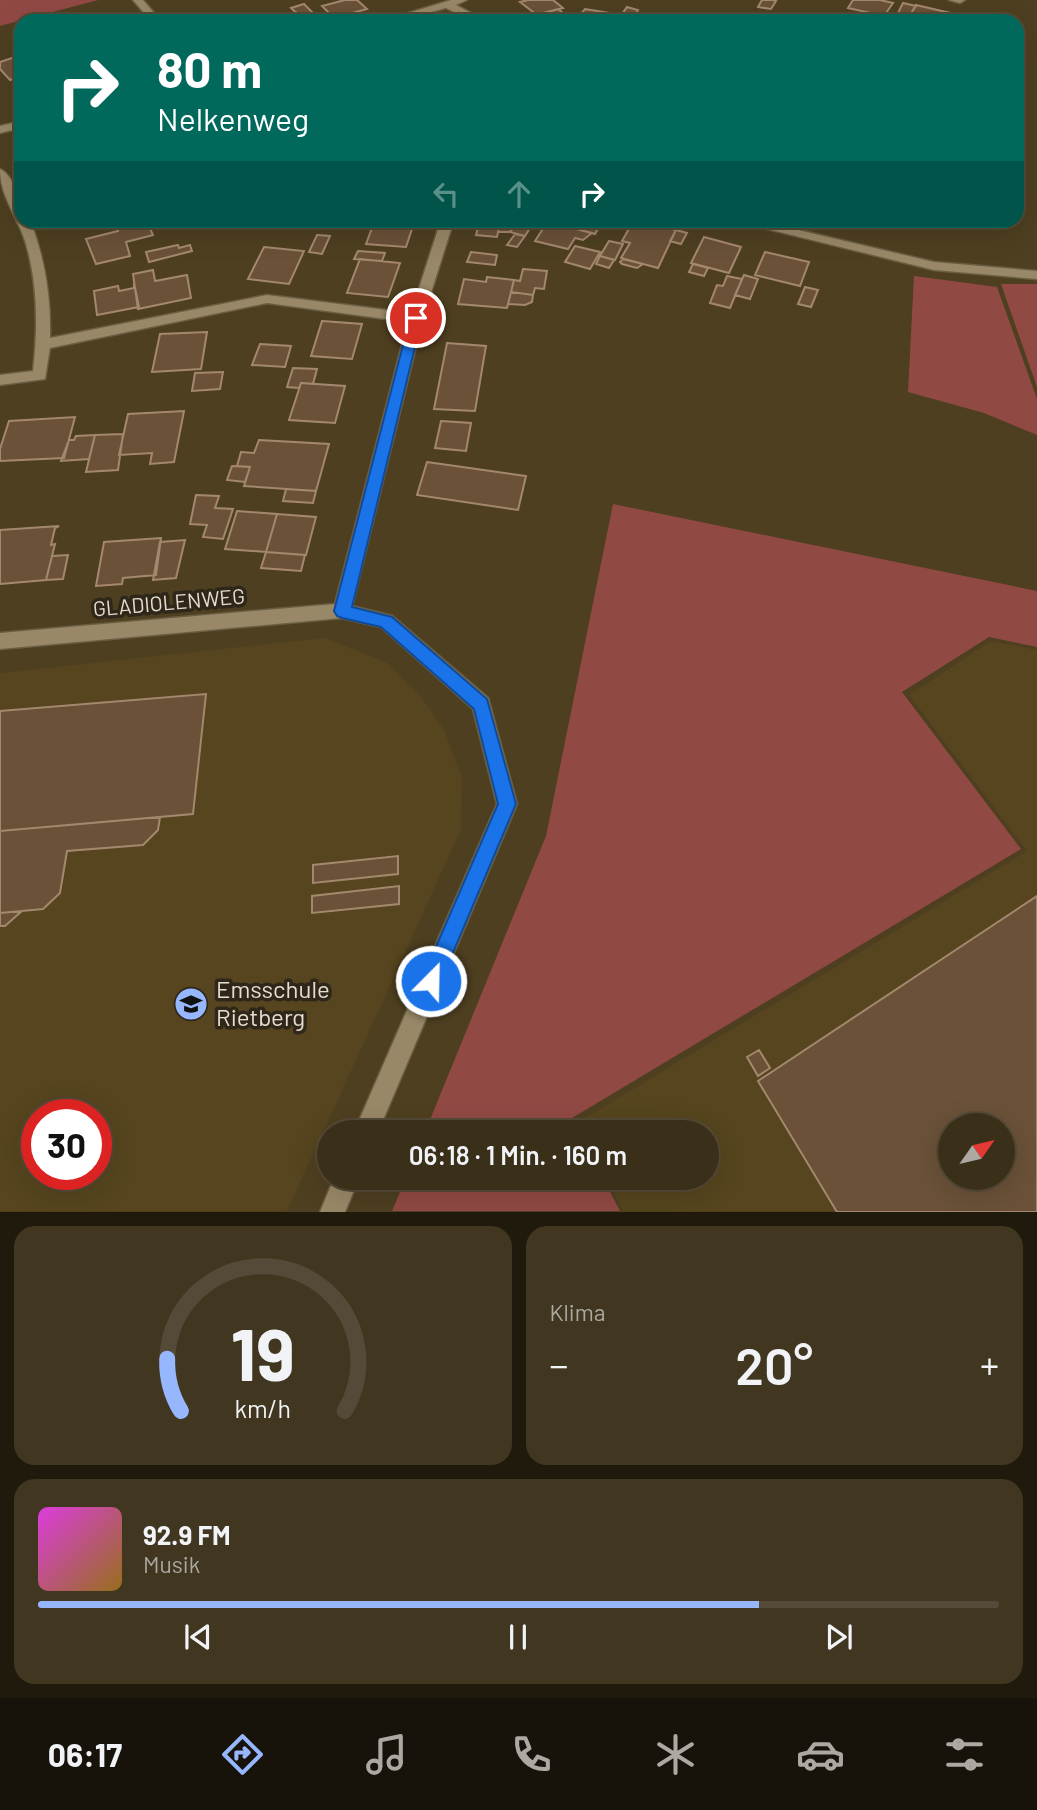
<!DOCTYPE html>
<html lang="de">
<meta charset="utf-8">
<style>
:root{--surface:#3a2f18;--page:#413721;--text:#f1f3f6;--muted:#aba9a2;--line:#544a37;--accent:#96b6fd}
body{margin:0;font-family:Barlow,sans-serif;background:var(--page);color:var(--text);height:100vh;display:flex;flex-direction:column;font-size:26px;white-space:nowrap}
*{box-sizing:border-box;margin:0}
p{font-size:23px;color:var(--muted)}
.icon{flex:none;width:38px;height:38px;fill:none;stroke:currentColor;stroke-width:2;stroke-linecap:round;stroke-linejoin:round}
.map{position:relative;height:1212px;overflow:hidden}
.details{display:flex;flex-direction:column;gap:14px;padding:14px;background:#201a0d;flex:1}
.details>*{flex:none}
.banner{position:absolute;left:14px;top:14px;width:1010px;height:214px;border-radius:21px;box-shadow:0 7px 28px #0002,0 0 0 2px var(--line);background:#00695c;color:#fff;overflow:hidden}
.needle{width:46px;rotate:56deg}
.tools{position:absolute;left:938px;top:1113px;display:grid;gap:14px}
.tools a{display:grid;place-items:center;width:77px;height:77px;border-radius:50%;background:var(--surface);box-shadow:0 7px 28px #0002,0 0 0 2px var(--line);font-size:35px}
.speed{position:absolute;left:21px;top:1099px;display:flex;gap:14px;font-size:35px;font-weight:700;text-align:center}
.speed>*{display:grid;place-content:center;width:91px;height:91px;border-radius:50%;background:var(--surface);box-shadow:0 7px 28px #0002,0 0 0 2px var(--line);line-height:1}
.speed .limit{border:10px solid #d22;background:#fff;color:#111}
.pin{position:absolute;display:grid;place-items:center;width:60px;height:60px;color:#fff;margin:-30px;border:4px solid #fff;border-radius:50%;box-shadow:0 2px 7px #0007}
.me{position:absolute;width:77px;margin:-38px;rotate:23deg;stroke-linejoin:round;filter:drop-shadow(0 0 5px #0008)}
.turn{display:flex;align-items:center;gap:24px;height:147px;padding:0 28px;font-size:32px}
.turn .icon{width:91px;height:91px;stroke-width:2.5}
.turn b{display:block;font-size:49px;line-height:60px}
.lanes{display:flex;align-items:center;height:66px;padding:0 28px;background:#0003;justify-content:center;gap:35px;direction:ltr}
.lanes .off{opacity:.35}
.big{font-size:52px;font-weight:600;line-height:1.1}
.details .card{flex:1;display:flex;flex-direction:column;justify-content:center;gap:10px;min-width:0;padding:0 24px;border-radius:21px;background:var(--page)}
.details .dial{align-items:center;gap:0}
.dial svg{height:182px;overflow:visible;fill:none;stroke:var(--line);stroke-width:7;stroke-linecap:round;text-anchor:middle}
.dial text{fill:var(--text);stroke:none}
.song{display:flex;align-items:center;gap:21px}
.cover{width:84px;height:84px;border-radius:10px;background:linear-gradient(135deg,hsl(300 70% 55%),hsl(40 70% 35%))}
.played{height:7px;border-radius:4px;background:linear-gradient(90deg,var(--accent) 75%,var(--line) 75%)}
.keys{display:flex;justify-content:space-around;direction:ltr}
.heat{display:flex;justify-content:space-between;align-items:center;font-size:38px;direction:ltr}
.details .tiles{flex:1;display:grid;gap:14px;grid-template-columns:1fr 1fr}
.card:last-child{grid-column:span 2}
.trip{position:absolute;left:317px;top:1120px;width:402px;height:70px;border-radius:35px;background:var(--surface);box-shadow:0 7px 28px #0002,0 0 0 2px var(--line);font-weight:600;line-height:70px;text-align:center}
.menu{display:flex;height:112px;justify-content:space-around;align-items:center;background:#17130a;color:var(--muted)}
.menu .icon{width:49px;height:49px}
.menu .on{color:var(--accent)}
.menu b{font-size:32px;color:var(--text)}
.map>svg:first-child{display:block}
</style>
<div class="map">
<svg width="1037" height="1212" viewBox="0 0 1037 1212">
<rect width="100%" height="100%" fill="#4e3f20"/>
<!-- built -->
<path fill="#56451e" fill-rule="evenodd" d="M324,638L386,662L419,694L444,729L462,778L461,830L287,1211H0V673ZM37,1115H96V1174H37Z
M991,641L1037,650V1211H623L606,1178H707V1132H582L577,1123L1027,851L909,695ZM950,1125H1003V1178H950Z"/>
<!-- green -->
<path fill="#914944" d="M0,0H98L0,26Z
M914,276L997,287L1037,399V435L984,413L908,392Z
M1001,284H1037V387Z
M613,504L1037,591V647L989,637L902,692L1021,849L572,1118L579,1132H425L546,836Z
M406,1178H603L620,1211H392Z"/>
<!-- building -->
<path fill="#6a5138" stroke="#a4886e" stroke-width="2" fill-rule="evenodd" d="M345,0H357L367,9L334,18L322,6Z
M528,0H553L563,8L537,15L520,2Z
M762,0H773L776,1L771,9L758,7Z
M853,0H880L893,3L884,16L848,8Z
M903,3L916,6L910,15L898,13Z
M304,4L314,14L302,18L291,8Z
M916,5L959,15L955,21L908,19Z
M627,7L638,10L632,20L620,17Z
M558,9L563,13L545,19L539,14Z
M585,9L616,14L612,21H575Z
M296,12L305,21L265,20Z
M239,13L246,20L217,19Z
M21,55V76L10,80L0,69V62Z
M126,220H141L143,227L149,226L153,235L126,242L130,256L96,264L86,239L118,231L116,223Z
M375,220H415L406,247L366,244Z
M480,220H501L497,237L476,235Z
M501,220H508L517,221L510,232H498Z
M535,220L525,236L510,232L519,220Z
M556,220H603L595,234L554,223Z
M634,220L676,230L658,268L621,258L630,243L622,241Z
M548,221L554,223L592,233L583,240L575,238L568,249L535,241Z
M676,230L687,233L681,244L670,241Z
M515,234L525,236L517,247L507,245Z
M317,235L330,236L322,254L309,252Z
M704,237L741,247L729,273L691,263Z
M609,241L623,244L615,260L600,256Z
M178,245L179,248L190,245L192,251L149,262L146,252Z
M575,246L600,252L590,269L565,262Z
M264,247L304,251L289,284L248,279Z
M358,251L385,253L382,261L354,259Z
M471,252L497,255L495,265L467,262Z
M765,252L809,262L800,286L755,275Z
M600,256L614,260L609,268L596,264Z
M360,259L400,263L388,297L347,293Z
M623,259L643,264L637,268L622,264L620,262Z
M693,264L708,268L704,276L689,272Z
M523,269L547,271L544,289L535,288L533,295L511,292L514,280L520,281Z
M153,270L155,281L187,275L191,298L138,309L133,274Z
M744,275L758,279L750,299L735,295Z
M727,276L742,279L730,308L710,303L717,285L723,286Z
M487,277L514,280L507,308L458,304L464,279L486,282Z
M134,283L139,307L97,315L94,291L118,286L119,291L134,288Z
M805,287L818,290L811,307L798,304Z
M511,292L533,295L532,302L525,305L508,304Z
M322,321L362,324L352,359L311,356Z
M207,332L201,369L152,372L160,334Z
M447,343L486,346L475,411L434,409Z
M260,344L291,346L285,367L252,365Z
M293,368L317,369L313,384L301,383L299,388L287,387Z
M223,372L220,389L192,391L195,373Z
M301,383L345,386L335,423L289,420Z
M184,411L174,462L150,464L152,453L119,455L128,414Z
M75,417L64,458L0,461V449L9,421Z
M441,421L471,423L466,451L435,448Z
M123,434L118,470L86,472L95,435Z
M95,435L89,459L61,461L69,440H74L76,436Z
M259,440L329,444L316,491L244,486L250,467L237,466L241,452L254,453Z
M427,462L526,476L518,510L417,495Z
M232,466L250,467L245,482L227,480Z
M286,489L316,491L313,503L283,501Z
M196,495L219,496L215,508L233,509L223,539L203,537L207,525L190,524Z
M237,511L277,514L266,552L225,549Z
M277,514L316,517L306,555L266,552Z
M59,526L55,528L51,545L55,544L46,580L0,584V530Z
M161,538L156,575L123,578L122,584L96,586L104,542Z
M185,540L176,578L153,580L160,542Z
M266,552L305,555L301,571L261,568Z
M68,555L63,579L46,580L52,556Z
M206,694L193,814L0,831V711Z
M160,817L158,830L143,845L67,851L60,893L43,909L0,913V831Z
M398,856V874L313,883V865Z
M399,886V904L312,913V896Z
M1037,896V1212H837L758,1081ZM950,1125H1003V1178H950Z
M22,911L5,926H0V913Z
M759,1050L770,1068L758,1076L747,1057Z"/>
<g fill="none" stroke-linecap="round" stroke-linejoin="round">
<defs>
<path id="minor" d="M133,0H143L161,21H151Z
M451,0H467L456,5L475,15L498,21L468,19L446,8L398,21H382Z
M949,0H965L960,3Z
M21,121V128L0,133V126Z
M0,169C15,176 21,205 21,220H30C45,259 51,297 50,338L267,295L411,313L441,220H454L423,318L352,606L392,616L488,698L517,804L378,1132H354L497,804L473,709L381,627L342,618L0,649V633L335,604L408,322L267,303L50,348L45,379L0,385V375L33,371C38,327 38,283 25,241C17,216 0,196 0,169Z
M731,220H756L934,262L1037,271V279L934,270Z
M334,1178H359L345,1212H320Z"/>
</defs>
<!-- minor casing -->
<use href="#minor" stroke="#695d41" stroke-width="3"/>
<!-- minor -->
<use href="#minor" fill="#998867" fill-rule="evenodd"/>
</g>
<!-- route -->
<path fill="#1a73e8" stroke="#114b97" stroke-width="2" d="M416,314L422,318L352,607L392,617L487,699L516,804L438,988L431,991L424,988L421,981L498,804L474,709L381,627L342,618L337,616L334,611L410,318Z"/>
<!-- icons -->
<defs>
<symbol id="school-disc" viewBox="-11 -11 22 22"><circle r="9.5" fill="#96b6fd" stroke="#2e271a"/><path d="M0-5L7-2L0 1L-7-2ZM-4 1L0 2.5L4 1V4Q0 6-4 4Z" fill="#111"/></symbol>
</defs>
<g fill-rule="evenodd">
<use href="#school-disc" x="172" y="985" width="38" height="38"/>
</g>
<g text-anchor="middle" stroke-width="7" stroke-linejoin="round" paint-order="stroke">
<!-- street labels -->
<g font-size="21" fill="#e7decd" stroke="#2e271a">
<text transform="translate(169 603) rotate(-5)" y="7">GLADIOLENWEG</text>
</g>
<!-- near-poi labels -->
<g font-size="24" fill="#e7decd" stroke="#2e271a" text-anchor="start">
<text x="216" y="998">Emsschule<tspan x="216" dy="28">Rietberg</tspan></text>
</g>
</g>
</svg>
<div class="tools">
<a><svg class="needle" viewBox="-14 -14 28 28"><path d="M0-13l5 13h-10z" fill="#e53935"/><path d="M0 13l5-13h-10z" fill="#aba9a2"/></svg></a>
</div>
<div class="speed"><div class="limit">30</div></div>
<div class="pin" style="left:416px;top:318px;background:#d93025"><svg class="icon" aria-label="arrive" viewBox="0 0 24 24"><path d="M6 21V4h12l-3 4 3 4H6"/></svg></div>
<svg class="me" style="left:431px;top:981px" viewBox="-20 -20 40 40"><circle r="17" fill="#1a73e8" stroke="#fff" stroke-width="3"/><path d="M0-11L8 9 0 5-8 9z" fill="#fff"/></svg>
<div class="trip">06:18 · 1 Min. · 160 m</div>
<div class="banner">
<div class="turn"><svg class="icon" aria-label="right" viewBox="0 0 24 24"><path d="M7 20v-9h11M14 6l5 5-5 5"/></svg><div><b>80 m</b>Nelkenweg</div></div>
<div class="lanes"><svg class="icon off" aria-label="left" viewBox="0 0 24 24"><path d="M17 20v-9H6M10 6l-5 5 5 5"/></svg><svg class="icon off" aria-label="ahead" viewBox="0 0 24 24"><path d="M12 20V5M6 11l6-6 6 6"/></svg><svg class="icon" aria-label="right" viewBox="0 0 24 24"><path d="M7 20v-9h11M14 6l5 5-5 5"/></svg></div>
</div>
</div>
<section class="details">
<div class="tiles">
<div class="card dial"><svg viewBox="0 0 100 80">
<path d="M14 69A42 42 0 1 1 86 69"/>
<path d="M14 69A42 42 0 0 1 8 46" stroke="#96b6fd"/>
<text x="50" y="56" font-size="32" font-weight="700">19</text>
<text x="50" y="72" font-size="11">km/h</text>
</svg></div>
<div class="card"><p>Klima</p>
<div class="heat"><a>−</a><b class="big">20°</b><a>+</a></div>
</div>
<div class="card">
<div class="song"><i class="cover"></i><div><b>92.9 FM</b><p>Musik</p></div></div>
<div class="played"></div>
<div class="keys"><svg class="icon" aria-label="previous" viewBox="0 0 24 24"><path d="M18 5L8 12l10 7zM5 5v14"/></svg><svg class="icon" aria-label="pause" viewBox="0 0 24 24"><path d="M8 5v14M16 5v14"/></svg><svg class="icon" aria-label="next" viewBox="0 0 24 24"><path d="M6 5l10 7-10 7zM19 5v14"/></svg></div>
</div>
</div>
</section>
<nav class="menu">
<b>06:17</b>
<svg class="icon on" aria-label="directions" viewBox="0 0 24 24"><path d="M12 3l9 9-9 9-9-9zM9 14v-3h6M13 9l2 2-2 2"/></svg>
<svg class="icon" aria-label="music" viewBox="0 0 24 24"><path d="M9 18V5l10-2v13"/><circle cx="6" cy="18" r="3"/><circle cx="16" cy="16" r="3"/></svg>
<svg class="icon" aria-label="phone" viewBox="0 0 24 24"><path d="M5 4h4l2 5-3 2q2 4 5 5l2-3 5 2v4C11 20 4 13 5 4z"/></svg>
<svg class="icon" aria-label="climate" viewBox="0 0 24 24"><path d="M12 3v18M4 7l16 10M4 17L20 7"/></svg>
<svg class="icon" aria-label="car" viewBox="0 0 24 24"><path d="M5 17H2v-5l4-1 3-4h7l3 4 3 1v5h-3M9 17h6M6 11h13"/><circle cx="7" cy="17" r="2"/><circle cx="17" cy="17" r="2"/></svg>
<svg class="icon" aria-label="filters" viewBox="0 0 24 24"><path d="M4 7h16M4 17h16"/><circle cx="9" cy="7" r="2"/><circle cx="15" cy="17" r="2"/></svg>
</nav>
